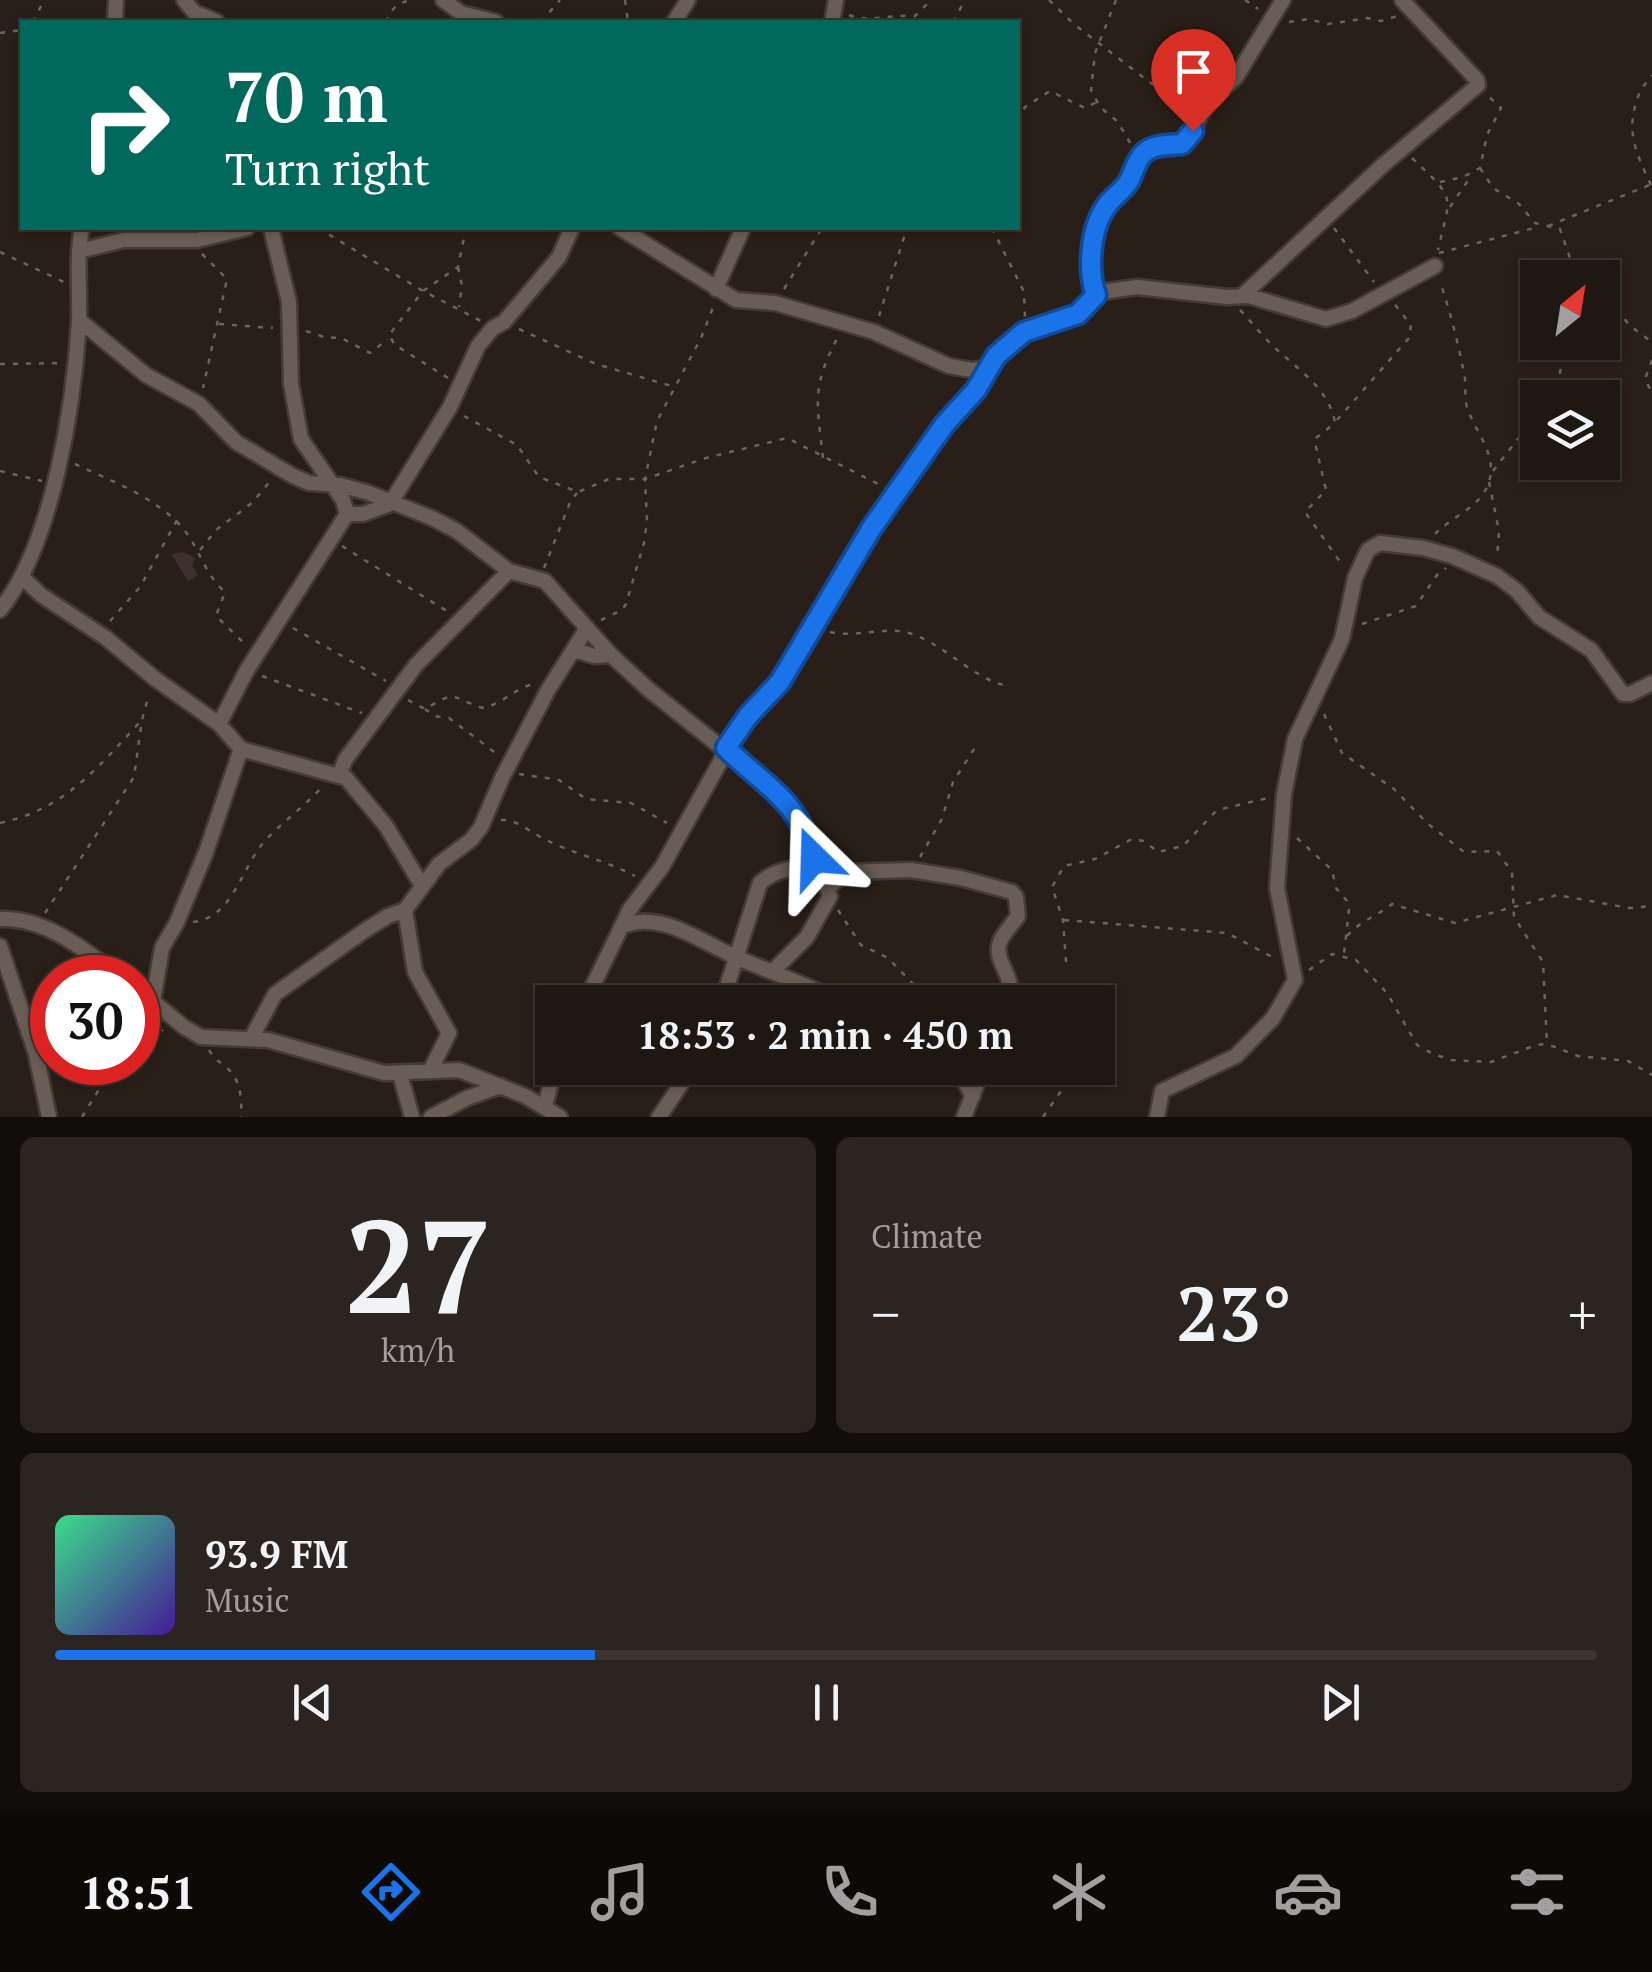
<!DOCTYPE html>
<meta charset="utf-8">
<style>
:root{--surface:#1f1712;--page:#2c2420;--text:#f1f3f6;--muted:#a19f9f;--line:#3c3632;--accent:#1a73e8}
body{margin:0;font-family:"PT Serif",serif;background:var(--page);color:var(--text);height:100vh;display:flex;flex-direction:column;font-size:38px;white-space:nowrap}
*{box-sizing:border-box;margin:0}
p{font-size:32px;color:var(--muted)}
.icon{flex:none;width:55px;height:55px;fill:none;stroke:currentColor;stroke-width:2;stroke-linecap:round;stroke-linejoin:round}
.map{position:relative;height:1117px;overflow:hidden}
.drawer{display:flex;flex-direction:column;gap:20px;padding:20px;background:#110d0a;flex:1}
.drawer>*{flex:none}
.banner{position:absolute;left:20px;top:20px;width:1000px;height:210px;border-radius:0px;box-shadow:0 2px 8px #0004,0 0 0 2px var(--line);background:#00695c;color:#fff;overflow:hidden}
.needle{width:65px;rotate:30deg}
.buttons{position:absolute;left:1520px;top:260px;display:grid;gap:20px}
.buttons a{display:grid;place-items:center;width:100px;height:100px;border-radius:0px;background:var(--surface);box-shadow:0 2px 8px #0004,0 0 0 2px var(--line);font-size:50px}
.speed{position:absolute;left:30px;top:955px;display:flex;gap:20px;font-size:50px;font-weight:700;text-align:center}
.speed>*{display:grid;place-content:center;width:130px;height:130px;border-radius:50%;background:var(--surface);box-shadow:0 2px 8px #0004,0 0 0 2px var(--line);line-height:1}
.speed .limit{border:15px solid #d22;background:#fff;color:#111}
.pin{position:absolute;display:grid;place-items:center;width:85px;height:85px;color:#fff;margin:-102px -42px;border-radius:50% 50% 50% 0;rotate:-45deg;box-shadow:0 0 10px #0007}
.pin .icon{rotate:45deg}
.me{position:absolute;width:110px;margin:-55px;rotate:338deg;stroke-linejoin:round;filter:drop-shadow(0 0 8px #0008)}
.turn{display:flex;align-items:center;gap:35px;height:210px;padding:0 40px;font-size:45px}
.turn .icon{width:130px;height:130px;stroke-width:2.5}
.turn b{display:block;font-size:70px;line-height:85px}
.big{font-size:75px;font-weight:600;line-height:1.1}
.drawer .card{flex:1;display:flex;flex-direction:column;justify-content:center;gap:15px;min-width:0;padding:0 35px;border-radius:15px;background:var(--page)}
.drawer .dial{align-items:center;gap:0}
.dial b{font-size:130px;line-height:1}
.song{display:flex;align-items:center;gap:30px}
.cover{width:120px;height:120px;border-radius:15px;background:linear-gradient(135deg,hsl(150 70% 55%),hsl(260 70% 35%))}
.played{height:10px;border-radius:5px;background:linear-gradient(90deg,var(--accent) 35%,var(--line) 35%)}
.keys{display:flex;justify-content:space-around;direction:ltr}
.heat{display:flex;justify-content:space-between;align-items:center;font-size:55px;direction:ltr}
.drawer .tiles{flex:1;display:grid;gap:20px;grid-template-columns:1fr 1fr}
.card:last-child{grid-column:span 2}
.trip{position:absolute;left:535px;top:985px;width:580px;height:100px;border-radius:0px;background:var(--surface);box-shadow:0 2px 8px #0004,0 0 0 2px var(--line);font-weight:600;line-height:100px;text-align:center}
.tab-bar{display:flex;height:160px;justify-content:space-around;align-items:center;background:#0c0907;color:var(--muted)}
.tab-bar .icon{width:70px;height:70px}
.tab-bar .on{color:var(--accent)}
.tab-bar b{font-size:45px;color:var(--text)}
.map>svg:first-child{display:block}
</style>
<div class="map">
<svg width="1652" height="1117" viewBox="0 0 1652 1117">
<rect width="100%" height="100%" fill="#291f18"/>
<!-- building -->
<path fill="#3d302d" d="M183,552L195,558L192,566L198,575L188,581L171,554Z"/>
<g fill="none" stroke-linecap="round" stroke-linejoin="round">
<defs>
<path id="minor" d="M184,0L194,12L217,22
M443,0L461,13L496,22
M115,22L116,0
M674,22L688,0
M832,22L836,0
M620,228L736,300L775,303L874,332L949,366L972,370L988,368
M79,251L124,240H197L247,228
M716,289L743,228
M1096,295L1092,283V250L1103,211L1127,184L1144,153L1157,146L1186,141L1208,103L1236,77L1283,0
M1242,296L1383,165L1478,85L1477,80L1402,0
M79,320L146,375L199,404L236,442L293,476L309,483L340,485L369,493L432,518L457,531L509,571L545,581L611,655L648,689L787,800L806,832L830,896L807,937L774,970
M347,514H363L390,504L450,407L478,346L493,328L504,322L559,257L572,228
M22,577L41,595L106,638L154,678L219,724L241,749L346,778L386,826L421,884
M0,610C53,544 74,404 79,321C80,290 76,258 82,228
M574,650L594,656L611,655
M219,724L247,670L347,514L343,500L301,439L291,384L289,302L271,228
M340,774L345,760L416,665L509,571
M829,888L844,872L911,870L961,878L1012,892L1016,897L1018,916C1012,925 1001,935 999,945C995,965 1017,976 1008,1002
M405,910L415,972L449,1033L430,1071
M0,919C47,917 87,952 122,978
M621,927C659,908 704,944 738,958C773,973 806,984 840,1002
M0,946L36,1054L49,1117
M138,989L184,1027L201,1037L268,1040L384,1073L459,1070L525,1096L560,1117
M153,1001L162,948L177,922L206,852L241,749
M585,1002L630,909L662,867L740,726L780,682L824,611L836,583L944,425L976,390L996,356L1017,335L1073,317L1101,292L1137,287L1227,297L1249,296L1326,319L1352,311L1435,266
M722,1002L760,883C778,867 801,866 824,869
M252,1037L275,994L364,931L388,916L405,910L439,864L471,840L481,827L502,778L548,690L587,628
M956,1068L973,1096
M400,1074L412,1117
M545,1106L555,1068
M431,1117L467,1098L501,1086
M659,1117L692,1068
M964,1117L983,1068
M1157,1117L1162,1091L1236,1056L1273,1018L1295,980L1277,888L1284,794L1295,739L1342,639L1355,578L1368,550L1380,543L1423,548L1452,556L1497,576L1517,591L1539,617L1591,650L1623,694H1630L1652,683"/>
</defs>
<!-- minor casing -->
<use href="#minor" stroke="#433b36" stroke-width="19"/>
<!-- path -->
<path stroke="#6d645e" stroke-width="2.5" stroke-dasharray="5 8" stroke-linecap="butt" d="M625,0L628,22
M1049,0L1075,25L1160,90L1191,107
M1116,0L1095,53L1091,90L1100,107L1118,122L1133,148
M1245,0L1258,9
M849,15C869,23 892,14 915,16L931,0
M33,22L44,0
M386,22C391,9 397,3 411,0
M541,22L560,0
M953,22L965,0
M1289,22L1308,19L1328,24L1367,18L1381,21L1398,16
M0,33L22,30
M1018,121L1025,107L1050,91L1085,108L1097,102
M1412,158C1457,201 1451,193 1438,250
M1480,168L1493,188L1519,204L1535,223L1560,229L1577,278
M1440,182L1463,177L1480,168L1487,135L1501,108L1487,95
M1651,185C1635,151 1625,130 1639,94C1642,86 1648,82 1652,75
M1450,207L1471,176
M1548,226L1652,184
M318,228L423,291L481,321
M992,228L1024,292L1025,318
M1334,228L1374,282
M0,252L66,283
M1439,253L1538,227
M202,254L227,279L203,388
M458,267L462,286L459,307
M784,289L822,228
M1240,310C1250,320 1258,331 1268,341C1292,366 1329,386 1335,423L1316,438L1315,443L1326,490L1305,512L1343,566
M1602,311L1620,313L1629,325L1652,342
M879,316L907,228
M219,324L273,328
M519,329L596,364L675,387
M306,331L324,337L341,338L370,353L388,339
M1652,360L1645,379L1652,393
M0,364L63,363
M448,378L395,345L389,335L423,291L458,267L466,228
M1550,398L1559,376L1568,342
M464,416L517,445L539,477L578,492L609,479H645L706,458L787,438L886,488
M1337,420L1409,338L1411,325L1393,302
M823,458C817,404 811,387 838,337
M75,464C109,480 150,495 177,522C199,543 202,572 225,592L216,616L245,644
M0,471L42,481
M1493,471L1538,413
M1489,482L1499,531L1497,558
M1435,534C1450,518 1476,509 1486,489C1501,459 1478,437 1468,410C1464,401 1466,389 1465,379C1459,346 1451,314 1440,282
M342,546L450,613
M200,550L216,530L252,503L272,479
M544,568L571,500L577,493
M601,620L622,610L626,604L644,543L647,521L645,479L657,421L701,338L714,305
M110,621L140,587L177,520
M1362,624L1416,606L1437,575L1446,568
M293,628L386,681
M830,632C856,638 887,626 909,633C945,644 970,677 1007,686
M262,676L362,713
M408,700L425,709C459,689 448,697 483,708C503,704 514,688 534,684
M425,709L434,716L449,718L497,754
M1324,714L1342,753L1394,789L1427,823L1464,852L1497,851L1512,872L1514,917L1543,962L1547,1044
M519,774L559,780L586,799L631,803L667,823
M501,820C515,819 526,829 537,835C568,853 603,859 635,876
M0,823C66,809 98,767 141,721
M1297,838L1332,870L1336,888L1347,901L1349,909L1344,954
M920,857L942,819L953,782L976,746
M838,910L861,945L888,958L920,991L960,1002
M45,913L134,777L142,720L149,694
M1064,920L1227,933L1278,960
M193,922C233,918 241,868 264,842C282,822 304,807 322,787
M1347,936C1360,921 1377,916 1392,904L1455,923L1557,895L1629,908L1652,906
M1066,962L1063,920L1052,887L1064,866L1095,859L1132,839L1144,841L1158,852L1183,846L1217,810L1268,798
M1309,970L1332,954L1356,960L1387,993L1417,1045L1431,1053L1451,1060L1491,1062L1536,1045L1547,1044L1578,1056L1628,1061L1652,1075
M138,1041L163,1030
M209,1050C215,1060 220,1062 227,1068C241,1080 242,1100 241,1117
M82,1117L116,1062
M1043,1117L1068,1081"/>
<!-- minor -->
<use href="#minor" stroke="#6a5d56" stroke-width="14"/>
</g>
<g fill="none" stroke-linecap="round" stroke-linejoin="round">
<defs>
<path id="route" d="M814,858C799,800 767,788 726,748L748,716L780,682L871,529L944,425L976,390L996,356L1024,332L1078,314L1096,295C1087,270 1090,226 1108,204C1114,196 1124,190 1129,181C1134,172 1136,160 1144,153C1153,144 1169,145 1182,144L1193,131"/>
</defs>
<!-- route casing -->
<use href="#route" stroke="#114b97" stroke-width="25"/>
<!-- route -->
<use href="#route" stroke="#1a73e8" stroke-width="18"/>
</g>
</svg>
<div class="buttons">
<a><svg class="needle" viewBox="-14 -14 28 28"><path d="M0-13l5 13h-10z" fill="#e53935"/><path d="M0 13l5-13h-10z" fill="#a19f9f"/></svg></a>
<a><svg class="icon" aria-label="layers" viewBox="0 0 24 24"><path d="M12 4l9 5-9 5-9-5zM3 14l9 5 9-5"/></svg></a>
</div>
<div class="speed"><div class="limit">30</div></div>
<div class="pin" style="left:1193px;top:131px;background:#d93025"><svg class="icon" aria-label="arrive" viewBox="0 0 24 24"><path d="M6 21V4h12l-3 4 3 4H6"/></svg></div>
<svg class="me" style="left:814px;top:858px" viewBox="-20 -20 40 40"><path d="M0-17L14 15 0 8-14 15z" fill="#1a73e8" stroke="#fff" stroke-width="4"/></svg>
<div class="trip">18:53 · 2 min · 450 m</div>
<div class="banner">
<div class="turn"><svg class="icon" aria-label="right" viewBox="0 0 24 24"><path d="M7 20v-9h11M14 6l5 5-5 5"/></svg><div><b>70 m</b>Turn right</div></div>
</div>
</div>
<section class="drawer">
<div class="tiles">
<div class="card dial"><b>27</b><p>km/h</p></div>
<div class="card"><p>Climate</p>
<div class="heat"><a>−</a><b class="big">23°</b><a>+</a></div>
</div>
<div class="card">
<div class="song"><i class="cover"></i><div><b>93.9 FM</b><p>Music</p></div></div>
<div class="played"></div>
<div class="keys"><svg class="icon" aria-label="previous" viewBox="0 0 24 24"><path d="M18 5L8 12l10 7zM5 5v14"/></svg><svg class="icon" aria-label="pause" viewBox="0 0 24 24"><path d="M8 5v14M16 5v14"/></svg><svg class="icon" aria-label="next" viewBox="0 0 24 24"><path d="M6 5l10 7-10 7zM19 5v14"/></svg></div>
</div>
</div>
</section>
<nav class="tab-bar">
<b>18:51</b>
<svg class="icon on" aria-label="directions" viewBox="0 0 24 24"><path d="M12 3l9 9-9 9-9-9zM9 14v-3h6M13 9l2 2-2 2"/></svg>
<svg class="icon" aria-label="music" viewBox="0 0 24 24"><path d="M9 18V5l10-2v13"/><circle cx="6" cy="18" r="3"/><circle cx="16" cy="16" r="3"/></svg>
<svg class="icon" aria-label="phone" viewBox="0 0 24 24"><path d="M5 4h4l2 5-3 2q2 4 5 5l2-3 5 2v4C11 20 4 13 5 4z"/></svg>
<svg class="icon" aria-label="climate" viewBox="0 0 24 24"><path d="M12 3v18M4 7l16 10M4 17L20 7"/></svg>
<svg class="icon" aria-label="car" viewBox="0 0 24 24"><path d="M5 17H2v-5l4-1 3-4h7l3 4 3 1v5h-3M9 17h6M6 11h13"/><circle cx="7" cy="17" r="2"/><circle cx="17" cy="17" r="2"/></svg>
<svg class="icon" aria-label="filters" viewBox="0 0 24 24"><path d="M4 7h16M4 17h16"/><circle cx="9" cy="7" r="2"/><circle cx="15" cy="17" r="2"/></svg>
</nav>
